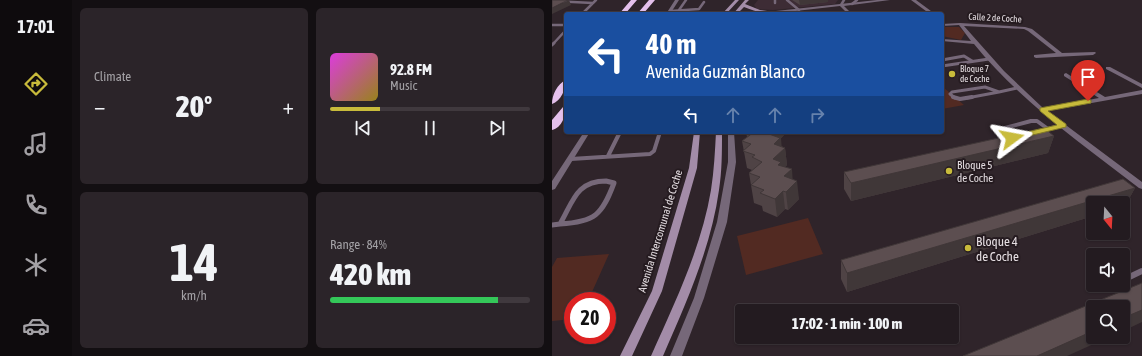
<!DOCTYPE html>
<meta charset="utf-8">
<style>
:root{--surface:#231b20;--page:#2b2429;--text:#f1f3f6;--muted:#a3a1a5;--line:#40393e;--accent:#c8bb3b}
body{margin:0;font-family:"Asap Condensed",sans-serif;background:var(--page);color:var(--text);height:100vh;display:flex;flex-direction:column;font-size:15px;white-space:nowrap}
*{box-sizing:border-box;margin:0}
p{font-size:13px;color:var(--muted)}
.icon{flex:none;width:22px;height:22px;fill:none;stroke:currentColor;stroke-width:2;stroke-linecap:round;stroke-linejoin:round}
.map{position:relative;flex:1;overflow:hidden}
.sheet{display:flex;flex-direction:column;gap:8px;padding:8px;background:#130f12;width:480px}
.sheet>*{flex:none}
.banner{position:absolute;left:12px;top:12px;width:380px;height:122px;border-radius:4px;box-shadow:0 1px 3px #0004,0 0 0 1px var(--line);background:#1a4fa0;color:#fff;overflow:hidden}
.needle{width:26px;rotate:162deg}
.fabs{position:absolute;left:534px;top:196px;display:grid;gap:8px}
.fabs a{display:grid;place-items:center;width:44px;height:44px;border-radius:4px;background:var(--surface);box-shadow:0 1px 3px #0004,0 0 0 1px var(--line);font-size:20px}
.speed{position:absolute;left:12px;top:292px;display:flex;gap:8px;font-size:20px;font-weight:700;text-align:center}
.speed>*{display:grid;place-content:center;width:52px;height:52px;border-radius:50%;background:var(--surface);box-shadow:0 1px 3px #0004,0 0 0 1px var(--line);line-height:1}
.speed .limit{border:6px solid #d22;background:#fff;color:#111}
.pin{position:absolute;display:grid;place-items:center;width:34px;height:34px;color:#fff;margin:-41px -17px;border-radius:50% 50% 50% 0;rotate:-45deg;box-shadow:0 0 4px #0007}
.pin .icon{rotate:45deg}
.me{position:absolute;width:44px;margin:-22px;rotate:77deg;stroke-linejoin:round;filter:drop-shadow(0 0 3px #0008)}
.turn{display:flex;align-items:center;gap:14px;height:84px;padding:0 16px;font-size:18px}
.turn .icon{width:52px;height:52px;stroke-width:2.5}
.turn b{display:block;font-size:28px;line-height:34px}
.lanes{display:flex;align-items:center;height:38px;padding:0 16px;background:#0003;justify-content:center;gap:20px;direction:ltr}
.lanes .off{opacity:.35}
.big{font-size:30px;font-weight:800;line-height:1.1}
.sheet .widget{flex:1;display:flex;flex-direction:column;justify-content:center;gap:6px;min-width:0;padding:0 14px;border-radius:6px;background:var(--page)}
.sheet .dial{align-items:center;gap:0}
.dial b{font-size:52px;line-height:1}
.song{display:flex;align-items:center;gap:12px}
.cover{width:48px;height:48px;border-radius:6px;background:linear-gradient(135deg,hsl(300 70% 55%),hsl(50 70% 35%))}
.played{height:4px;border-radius:2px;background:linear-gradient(90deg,var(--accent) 25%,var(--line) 25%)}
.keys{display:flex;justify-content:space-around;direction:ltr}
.heat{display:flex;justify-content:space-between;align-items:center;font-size:22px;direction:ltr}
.charge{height:6px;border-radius:3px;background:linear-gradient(90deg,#34c759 84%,var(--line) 0)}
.sheet .tiles{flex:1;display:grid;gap:8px;grid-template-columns:repeat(2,1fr)}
.trip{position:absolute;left:183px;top:304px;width:224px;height:40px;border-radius:4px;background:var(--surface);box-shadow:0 1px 3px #0004,0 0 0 1px var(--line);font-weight:800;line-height:40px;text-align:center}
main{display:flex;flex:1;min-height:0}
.tabs{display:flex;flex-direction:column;width:72px;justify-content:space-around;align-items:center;background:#0e0b0d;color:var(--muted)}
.tabs .icon{width:28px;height:28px}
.tabs .active{color:var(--accent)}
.tabs b{font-size:18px;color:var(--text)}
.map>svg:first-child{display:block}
</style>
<main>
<nav class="tabs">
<b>17:01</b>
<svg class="icon active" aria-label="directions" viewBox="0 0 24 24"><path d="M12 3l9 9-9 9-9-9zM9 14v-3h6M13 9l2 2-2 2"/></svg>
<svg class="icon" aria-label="music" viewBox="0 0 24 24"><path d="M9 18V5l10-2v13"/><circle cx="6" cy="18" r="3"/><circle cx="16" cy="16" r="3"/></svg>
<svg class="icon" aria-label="phone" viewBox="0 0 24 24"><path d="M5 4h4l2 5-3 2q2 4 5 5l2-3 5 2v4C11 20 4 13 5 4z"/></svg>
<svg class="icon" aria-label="climate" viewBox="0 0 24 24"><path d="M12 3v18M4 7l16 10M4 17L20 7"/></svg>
<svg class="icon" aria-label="car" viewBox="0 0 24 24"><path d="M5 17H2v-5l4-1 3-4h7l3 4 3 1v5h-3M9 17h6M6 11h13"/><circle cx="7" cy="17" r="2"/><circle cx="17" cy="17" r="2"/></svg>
</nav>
<section class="sheet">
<div class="tiles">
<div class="widget"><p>Climate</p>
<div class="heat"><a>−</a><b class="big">20°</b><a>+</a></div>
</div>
<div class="widget">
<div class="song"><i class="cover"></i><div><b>92.8 FM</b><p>Music</p></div></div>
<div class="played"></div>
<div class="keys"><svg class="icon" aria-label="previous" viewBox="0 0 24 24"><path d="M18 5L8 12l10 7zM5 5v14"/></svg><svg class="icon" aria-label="pause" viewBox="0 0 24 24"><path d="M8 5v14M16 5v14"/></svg><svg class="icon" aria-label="next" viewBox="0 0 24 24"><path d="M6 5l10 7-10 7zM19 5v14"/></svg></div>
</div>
<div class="widget dial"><b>14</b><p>km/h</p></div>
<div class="widget"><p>Range · 84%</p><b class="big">420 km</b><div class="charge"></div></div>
</div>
</section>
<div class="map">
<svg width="590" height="356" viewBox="0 0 590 356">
<rect width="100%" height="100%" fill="#2f242a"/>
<!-- built -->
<path fill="#3d2c35" d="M206,0H286L283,4L221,10L205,9L202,5Z"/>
<!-- green -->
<path fill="#522a22" d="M390,27H407L413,33L409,40L390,36Z
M390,87H391L412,105L390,109Z
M256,218L271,254L194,275L185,236Z
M57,254L36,301H21V319L0,321V267L5,258Z"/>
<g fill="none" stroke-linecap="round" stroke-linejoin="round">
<!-- lane-far4 -->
<path stroke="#766879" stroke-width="2.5" d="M223,0V3
M235,0L247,10
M0,1L41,3
M300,4L305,0
M289,5L292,0
M127,10L134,0
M119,11L147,9L152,2
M30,14L44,0
M0,25H14
M1,44L14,30"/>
<!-- lane-far3 -->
<path stroke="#766879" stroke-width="3" d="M0,45L2,43
M390,60L412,56L420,61
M390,66L437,59
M447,92L465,88
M403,98L398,94L400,92L433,87L447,92
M415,98L447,92"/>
<!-- lane-far2 -->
<path stroke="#766879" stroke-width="4" d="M401,97L408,99L420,97
M489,131L511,125
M461,138L457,137L449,129L479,121H485L496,129
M56,156L68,132
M19,159L98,154L102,151L108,132"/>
<!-- lane-far1 -->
<path stroke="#766879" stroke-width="5" d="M54,181L62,183C50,215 43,222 8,224C21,202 24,181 54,181Z
M0,225L8,224"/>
<!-- lane -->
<path stroke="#766879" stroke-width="6" d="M571,280L590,271"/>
<!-- street -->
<path fill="#766879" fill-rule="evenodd" d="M123,0H127L118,14H114Z
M325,0H338L292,6L300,14H296L288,6L217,14H203L205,13Z
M359,0H364L383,14H378Z
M408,23L473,27L480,29L510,53L543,52L544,53L541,55L484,58L482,57V55L504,53L476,31L472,29L412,26L452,71L491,108L547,98L512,76V74L514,73L553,97L590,90V94L495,111L590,182V189L587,188C529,143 469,102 422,44L390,41V39L419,41L407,25L390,26V24Z
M554,67H558L590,84V88L554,69Z
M32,132H38L3,189L0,190V181Z
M176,132H182L184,162L175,222L152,298L130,356H118L142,298L165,222L176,162Z"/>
<!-- secondary -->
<path fill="#a38ca8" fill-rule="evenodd" d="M183,0H187L174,14H170Z
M193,0H197L193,4L208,10L222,12C213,16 201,10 192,7L185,14H181Z
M142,132H148L145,168L110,291L80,356H68L100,291L137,168Z
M164,132H170C170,152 170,171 167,190C159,248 134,303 111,356H99C123,302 149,249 159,190C162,171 163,151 164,132Z"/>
<!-- highway -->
<path fill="#e4c0ec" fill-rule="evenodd" d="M79,0H85L73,14H67Z
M97,0H103L91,14H85Z
M14,80C14,89 9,101 0,104C0,95 5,84 14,80Z
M14,106C14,115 10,128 0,130V120L11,107Z"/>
</g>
<!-- wall -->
<path fill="#4f4345" d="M240,0H276V2L248,5Z
M194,132H232V135L229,138V146L233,148L235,165L233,167L241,180L247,199L236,210L233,209L225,217L211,211L210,206L202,203L197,173L200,170L195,168L190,141L195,137Z
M502,136L496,153L299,201L292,189V172Z
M571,179L583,188L573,206L571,207V203H541V216L295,292L289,279V260Z"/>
<!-- shaded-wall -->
<path fill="#403738" d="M17,0L19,5L0,14V8Z
M247,0H276V2L248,5Z
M216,132H232V135L229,138L230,151L233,148L235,165L223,176Z
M502,136L496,153L299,201V183Z
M240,169L241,185L245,181L247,199L236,210L232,176Z
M583,188L573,206L571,207V203H541V216L295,292V273Z
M231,191L233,209L225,217L223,199Z
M590,310V322L571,331V318Z
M541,331V337H557L515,356H485Z"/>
<!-- building -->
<path fill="#5c4e50" stroke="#403738" d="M0,0H16L0,8Z
M492,128L502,136L299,183L292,172Z
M202,132H219L217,134L228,138L222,144L233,148L221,159L229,162L226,165L240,169L232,176L245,181L234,192L231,191L223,199L208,193L212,190L199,185L208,177L197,173L210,162L200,157L203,155L191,151L199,144L190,141Z
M571,179L583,188L295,273L289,260Z
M590,283V310L571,318V307H541V331L485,356H411Z"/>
<!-- route -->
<path fill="#c8bb3b" stroke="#827a26" d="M536,99L539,100V103L496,111L514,124V127L460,140L456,138L457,136L505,125L488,111V108Z"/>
<!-- markers -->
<g fill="#c8bb3b" stroke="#251b20" stroke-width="1.5">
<circle cx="400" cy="74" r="4"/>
<circle cx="397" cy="171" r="4"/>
<circle cx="416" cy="248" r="4"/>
</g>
<g text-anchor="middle" stroke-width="4" stroke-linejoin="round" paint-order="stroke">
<!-- far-street labels -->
<g font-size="9" fill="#e5dee2" stroke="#251b20">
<text transform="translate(443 18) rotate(3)" y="3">Calle 2 de Coche</text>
</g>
<!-- far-poi labels -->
<g font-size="9" fill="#e5dee2" stroke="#251b20" text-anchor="start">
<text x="408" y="72">Bloque 7<tspan x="408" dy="10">de Coche</tspan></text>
</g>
<!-- poi labels -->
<g font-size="11" fill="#e5dee2" stroke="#251b20" text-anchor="start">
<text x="405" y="169">Bloque 5<tspan x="405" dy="13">de Coche</tspan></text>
</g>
<!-- street labels -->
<g font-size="11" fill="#e5dee2" stroke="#251b20">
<text transform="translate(108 231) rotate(-73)" y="4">Avenida Intercomunal de Coche</text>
</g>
<!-- near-poi labels -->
<g font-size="13" fill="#e5dee2" stroke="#251b20" text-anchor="start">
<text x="424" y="246">Bloque 4<tspan x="424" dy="15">de Coche</tspan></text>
</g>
</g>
</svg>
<div class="fabs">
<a><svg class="needle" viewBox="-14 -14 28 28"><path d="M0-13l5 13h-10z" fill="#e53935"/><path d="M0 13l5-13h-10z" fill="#a3a1a5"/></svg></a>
<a><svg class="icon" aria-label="sound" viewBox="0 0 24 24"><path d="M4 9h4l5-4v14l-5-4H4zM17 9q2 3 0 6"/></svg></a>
<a><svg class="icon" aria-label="search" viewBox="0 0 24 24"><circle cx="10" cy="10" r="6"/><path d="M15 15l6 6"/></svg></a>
</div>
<div class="speed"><div class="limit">20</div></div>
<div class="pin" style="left:536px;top:101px;background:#d93025"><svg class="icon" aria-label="arrive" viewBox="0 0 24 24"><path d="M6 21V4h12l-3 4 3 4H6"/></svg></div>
<svg class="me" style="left:460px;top:138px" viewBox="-20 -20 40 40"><path d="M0-17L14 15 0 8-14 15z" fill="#c8bb3b" stroke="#fff" stroke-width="4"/></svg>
<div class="trip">17:02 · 1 min · 100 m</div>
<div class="banner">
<div class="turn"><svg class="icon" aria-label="left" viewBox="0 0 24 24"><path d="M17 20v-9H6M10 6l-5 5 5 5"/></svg><div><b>40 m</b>Avenida Guzmán Blanco</div></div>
<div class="lanes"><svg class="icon" aria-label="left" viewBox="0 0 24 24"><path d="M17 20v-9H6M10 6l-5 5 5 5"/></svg><svg class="icon off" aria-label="ahead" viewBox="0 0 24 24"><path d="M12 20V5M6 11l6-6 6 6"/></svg><svg class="icon off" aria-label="ahead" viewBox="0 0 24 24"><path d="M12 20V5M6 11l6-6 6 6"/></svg><svg class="icon off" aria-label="right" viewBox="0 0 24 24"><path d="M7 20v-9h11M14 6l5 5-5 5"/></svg></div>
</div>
</div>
</main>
